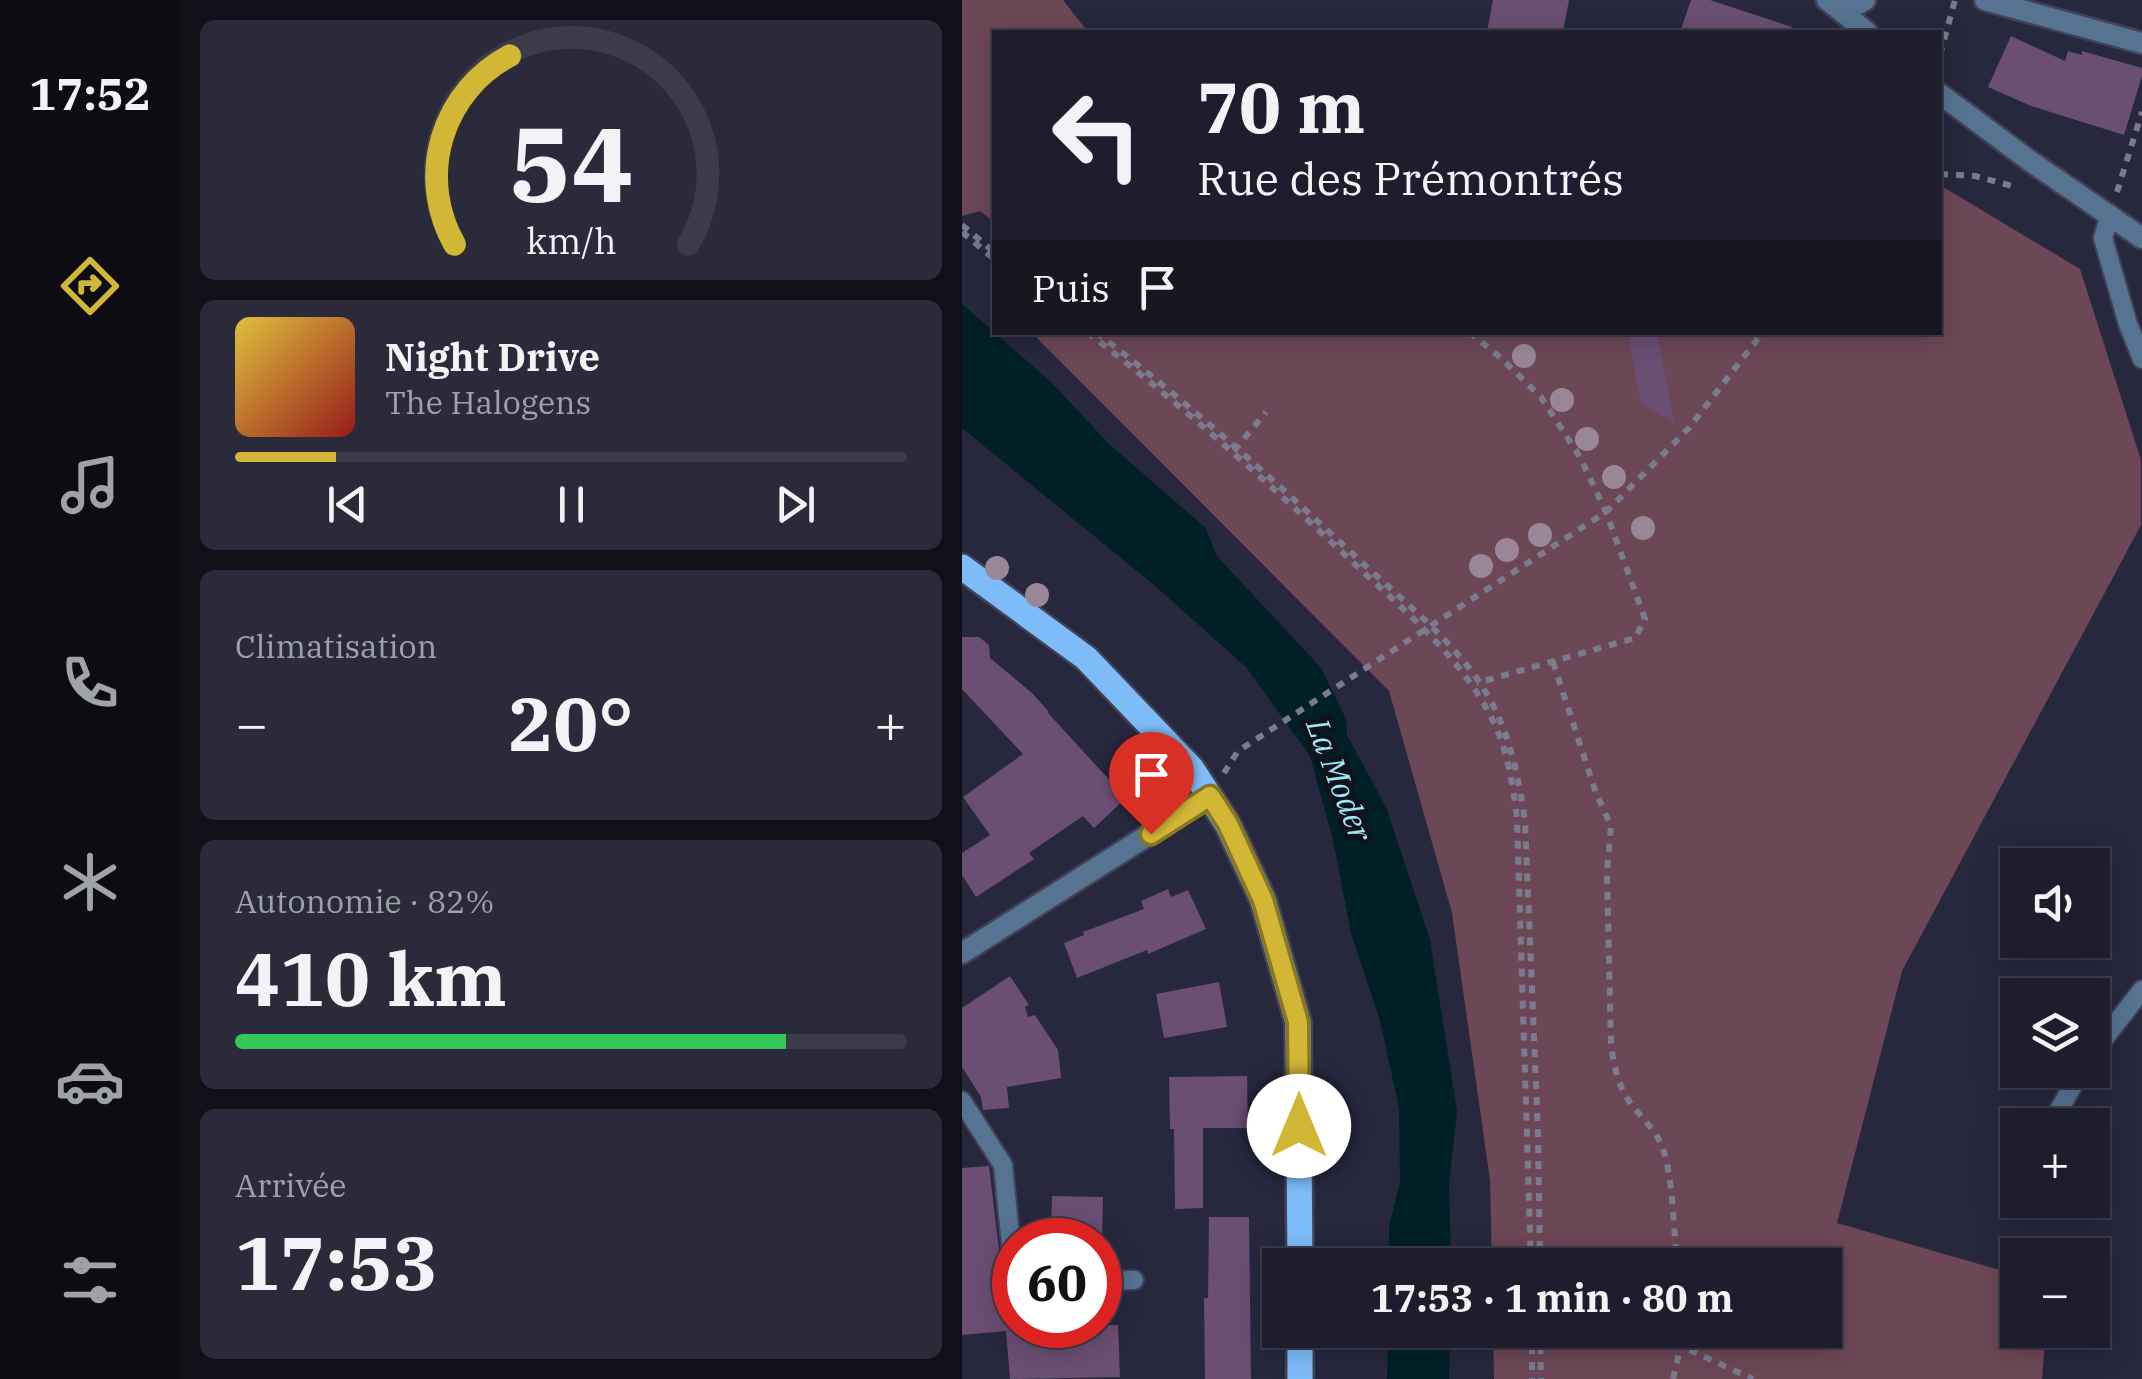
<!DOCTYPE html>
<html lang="fr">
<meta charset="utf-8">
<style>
:root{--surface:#1d1d2e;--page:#2a2a3a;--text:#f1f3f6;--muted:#a0a2aa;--line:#3b3b4a;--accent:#d2b736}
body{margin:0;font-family:"IBM Plex Serif",serif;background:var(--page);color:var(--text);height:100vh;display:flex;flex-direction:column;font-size:38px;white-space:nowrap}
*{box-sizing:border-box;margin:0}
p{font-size:32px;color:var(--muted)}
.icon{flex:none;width:55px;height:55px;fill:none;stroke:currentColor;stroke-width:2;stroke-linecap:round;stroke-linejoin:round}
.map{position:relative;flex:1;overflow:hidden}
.panel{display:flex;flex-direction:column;gap:20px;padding:20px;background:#101019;width:782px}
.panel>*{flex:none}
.guide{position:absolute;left:30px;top:30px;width:950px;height:305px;border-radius:0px;box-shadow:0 5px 25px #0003,0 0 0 2px var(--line);background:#1d1d2e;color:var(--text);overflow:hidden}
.fabs{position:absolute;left:1038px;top:848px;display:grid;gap:20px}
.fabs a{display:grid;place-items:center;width:110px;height:110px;border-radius:0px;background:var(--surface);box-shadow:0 5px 25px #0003,0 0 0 2px var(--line);font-size:50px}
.speed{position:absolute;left:30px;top:1218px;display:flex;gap:20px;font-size:50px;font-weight:700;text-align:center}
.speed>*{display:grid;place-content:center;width:130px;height:130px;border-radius:50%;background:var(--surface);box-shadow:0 5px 25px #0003,0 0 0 2px var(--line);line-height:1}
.speed .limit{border:15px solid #d22;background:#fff;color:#111}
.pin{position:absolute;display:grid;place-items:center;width:85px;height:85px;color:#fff;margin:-102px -42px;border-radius:50% 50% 50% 0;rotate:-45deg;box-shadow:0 0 10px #0007}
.pin .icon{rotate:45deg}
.me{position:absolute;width:110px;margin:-55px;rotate:0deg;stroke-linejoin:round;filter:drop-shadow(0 0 8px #0008)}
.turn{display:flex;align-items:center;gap:35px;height:210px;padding:0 40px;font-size:45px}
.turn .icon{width:130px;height:130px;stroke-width:2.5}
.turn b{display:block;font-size:70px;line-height:85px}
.then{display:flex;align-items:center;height:95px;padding:0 40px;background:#0003;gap:20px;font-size:38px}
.big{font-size:75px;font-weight:700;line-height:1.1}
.panel .tile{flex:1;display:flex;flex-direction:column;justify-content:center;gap:15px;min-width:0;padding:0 35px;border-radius:15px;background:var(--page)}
.panel .dial{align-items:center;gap:0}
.dial svg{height:260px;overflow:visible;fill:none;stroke:var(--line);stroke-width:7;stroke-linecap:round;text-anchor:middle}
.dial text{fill:var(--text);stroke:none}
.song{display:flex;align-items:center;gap:30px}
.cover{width:120px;height:120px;border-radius:15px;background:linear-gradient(135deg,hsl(50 70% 55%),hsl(0 70% 35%))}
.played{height:10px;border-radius:5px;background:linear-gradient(90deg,var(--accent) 15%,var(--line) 15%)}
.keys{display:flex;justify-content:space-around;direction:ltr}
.heat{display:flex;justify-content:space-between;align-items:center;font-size:55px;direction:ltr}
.charge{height:15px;border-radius:8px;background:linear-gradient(90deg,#34c759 82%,var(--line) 0)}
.trip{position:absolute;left:300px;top:1248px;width:580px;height:100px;border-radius:0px;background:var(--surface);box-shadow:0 5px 25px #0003,0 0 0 2px var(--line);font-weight:700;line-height:100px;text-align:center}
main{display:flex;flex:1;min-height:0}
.tabs{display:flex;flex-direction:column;width:180px;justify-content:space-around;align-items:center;background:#0c0c12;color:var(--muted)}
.tabs .icon{width:70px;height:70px}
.tabs .active{color:var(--accent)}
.tabs b{font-size:45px;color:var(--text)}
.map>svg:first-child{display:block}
</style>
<main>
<nav class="tabs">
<b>17:52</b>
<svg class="icon active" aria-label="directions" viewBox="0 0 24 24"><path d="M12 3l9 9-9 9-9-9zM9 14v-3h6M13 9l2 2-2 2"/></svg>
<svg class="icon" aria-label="music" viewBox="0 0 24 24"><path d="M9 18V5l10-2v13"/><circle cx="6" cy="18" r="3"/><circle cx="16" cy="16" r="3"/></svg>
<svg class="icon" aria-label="phone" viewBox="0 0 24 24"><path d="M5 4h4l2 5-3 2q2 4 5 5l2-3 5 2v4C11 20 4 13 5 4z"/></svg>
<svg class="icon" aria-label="climate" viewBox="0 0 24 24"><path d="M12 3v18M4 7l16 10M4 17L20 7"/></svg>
<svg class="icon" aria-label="car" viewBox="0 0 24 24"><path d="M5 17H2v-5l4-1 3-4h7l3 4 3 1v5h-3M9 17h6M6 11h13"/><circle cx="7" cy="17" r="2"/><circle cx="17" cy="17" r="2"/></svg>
<svg class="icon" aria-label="filters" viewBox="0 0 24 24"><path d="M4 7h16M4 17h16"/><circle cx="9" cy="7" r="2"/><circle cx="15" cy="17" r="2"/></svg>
</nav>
<section class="panel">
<div class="tile dial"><svg viewBox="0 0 100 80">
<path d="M14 69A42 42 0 1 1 86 69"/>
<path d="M14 69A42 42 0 0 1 31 11" stroke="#d2b736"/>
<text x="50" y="56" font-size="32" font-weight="700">54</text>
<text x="50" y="72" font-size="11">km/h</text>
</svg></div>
<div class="tile">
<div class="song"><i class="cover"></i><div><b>Night Drive</b><p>The Halogens</p></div></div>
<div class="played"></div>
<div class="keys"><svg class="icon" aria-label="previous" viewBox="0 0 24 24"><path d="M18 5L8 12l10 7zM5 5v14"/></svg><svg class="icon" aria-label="pause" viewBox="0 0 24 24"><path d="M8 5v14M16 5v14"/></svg><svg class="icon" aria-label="next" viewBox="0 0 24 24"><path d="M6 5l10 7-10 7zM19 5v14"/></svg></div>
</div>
<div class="tile"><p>Climatisation</p>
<div class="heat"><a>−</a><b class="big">20°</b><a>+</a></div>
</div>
<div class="tile"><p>Autonomie · 82%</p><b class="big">410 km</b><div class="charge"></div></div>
<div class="tile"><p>Arrivée</p><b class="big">17:53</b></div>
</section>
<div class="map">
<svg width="1180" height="1379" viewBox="0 0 1180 1379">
<rect width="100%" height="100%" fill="#27273e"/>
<!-- green -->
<path fill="#6c4756" d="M0,0H101L126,32H32V222L18,211L0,216Z
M978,185L1118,269L1179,460V525L940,971L875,1223L1055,1275V1330H1084L1080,1379H532L531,1330H862V1265H530L528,1180L490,913L427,691L70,333L978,332Z"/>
<!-- water -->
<path fill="#002026" d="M0,304L89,382L148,445L244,528L254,555L359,668L384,719L385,735L424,807L468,940L495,1111L487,1183L489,1265H427V1226L438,1183L437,1109L419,1024L389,933L371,840L348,756L285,668L192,585L0,428Z
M426,1330H488L487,1379H425Z"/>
<!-- building -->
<path fill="#6a4e73" d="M531,0H607L601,32H525Z
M729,0H748L830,27L829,32H718Z
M1049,36L1103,61L1106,51L1120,55V51L1180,68V76L1162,135L1069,106L1026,87Z
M666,332H695L712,422L679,405Z
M0,637H17L27,645L28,658L70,693L87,712L86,713L164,798L132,828L121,816L67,853L72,859L14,897L0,875V853L28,835L1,797L61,754L0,689Z
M206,889L209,897L226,890L244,929L186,954L185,950L115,978L102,943L122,935L121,932L182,909L179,901Z
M48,976L67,1005L63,1007L66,1017L73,1015L96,1050L99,1078L45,1087L47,1108L21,1110L19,1097L0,1067V1008Z
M257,982L265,1027L202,1038L194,994Z
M285,1076L286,1128H241V1208L213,1209L212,1129H208L207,1077Z
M27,1166L46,1325H156L158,1377L48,1379L44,1331L0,1335V1168Z
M90,1196L141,1197L140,1240H89Z
M247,1217H287L289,1379H243L242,1298H246Z"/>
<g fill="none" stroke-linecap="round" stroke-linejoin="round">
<defs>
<path id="service" d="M1148,214L1141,238L1166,324L1180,359
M1130,1054L1180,990
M0,1101L41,1165L52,1275
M1088,1125L1120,1070
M138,1281L172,1280"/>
<path id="minor" d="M1023,0L1180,43
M882,12L903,0
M0,953L248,796"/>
<path id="tertiary" d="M865,0L905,32
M978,94L1068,161L1180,238"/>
<path id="primary" d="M0,567L124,658L230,769L266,825L301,900L336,1022L338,1265
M338,1330V1379"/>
</defs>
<!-- service casing -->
<use href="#service" stroke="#424258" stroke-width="22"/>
<!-- minor casing -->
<use href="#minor" stroke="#424258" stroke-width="25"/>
<!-- tertiary casing -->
<use href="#tertiary" stroke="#424258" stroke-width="25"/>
<!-- primary casing -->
<use href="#primary" stroke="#424258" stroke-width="30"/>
<!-- path -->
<path stroke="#7b7b8f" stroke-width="6" stroke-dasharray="8 8" stroke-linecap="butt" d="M978,55L993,0
M978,174L1013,176L1054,187
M1155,192L1180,112
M0,225L32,252
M0,232L32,259
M125,332C221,406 309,485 397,568C446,614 502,660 532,723C546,753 551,786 555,819L569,1265
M134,332C226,403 310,478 395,558C437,597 485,635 518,683C546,725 556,772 563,821L576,1133L578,1265
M507,332L539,358L579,397L618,457L644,512L683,619L673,638L515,683
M272,451L304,412
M591,662L634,793L649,826L645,872L649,1046C652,1064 655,1082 665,1098C676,1115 695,1130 701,1149C711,1178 712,1233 715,1265
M262,773L276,751L644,512L727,428L801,332
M570,1330V1379
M578,1330L579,1379
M684,1330L791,1379
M711,1379L719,1345L718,1330"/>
<!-- service -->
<use href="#service" stroke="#567491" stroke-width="18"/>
<!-- minor -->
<use href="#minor" stroke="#567491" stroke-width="20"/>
<!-- tertiary -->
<use href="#tertiary" stroke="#567491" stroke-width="20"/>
<!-- primary -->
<use href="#primary" stroke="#7ebcf9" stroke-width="25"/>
</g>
<!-- trees -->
<g fill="#998798">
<circle cx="562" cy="356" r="12"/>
<circle cx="600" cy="400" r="12"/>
<circle cx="625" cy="439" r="12"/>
<circle cx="652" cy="477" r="12"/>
<circle cx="681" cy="528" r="12"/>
<circle cx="578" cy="535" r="12"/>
<circle cx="545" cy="550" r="12"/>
<circle cx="519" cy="566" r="12"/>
<circle cx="35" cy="568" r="12"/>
<circle cx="75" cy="595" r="12"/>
</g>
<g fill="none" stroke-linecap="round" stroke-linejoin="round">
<defs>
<path id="route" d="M189,834L248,796L266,824L301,900L336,1022L337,1126"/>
</defs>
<!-- route casing -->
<use href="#route" stroke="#887723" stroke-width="25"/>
<!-- route -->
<use href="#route" stroke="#d2b736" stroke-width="18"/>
</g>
<g text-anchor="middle" stroke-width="10" stroke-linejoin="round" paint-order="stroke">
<!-- water labels -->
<g font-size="32" font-style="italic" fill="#9de8f9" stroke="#11121c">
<text transform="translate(377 780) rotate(69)" y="11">La Moder</text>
</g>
</g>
</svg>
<div class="fabs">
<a><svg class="icon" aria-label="sound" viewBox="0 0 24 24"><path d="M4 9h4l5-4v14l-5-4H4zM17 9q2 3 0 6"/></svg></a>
<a><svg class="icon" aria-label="layers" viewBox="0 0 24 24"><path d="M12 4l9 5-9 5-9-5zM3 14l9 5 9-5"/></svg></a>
<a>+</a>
<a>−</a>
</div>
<div class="speed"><div class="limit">60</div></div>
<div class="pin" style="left:189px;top:834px;background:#d93025"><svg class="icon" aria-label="arrive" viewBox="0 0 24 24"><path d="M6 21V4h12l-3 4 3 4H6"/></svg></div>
<svg class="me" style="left:337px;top:1126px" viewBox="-20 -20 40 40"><circle r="19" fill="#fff"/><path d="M0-13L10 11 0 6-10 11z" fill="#d2b736"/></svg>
<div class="trip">17:53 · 1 min · 80 m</div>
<div class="guide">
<div class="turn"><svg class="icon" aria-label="left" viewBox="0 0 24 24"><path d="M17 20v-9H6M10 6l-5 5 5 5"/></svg><div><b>70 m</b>Rue des Prémontrés</div></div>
<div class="then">Puis<svg class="icon" aria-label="arrive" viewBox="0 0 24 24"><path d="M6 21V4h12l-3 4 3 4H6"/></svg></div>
</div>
</div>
</main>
